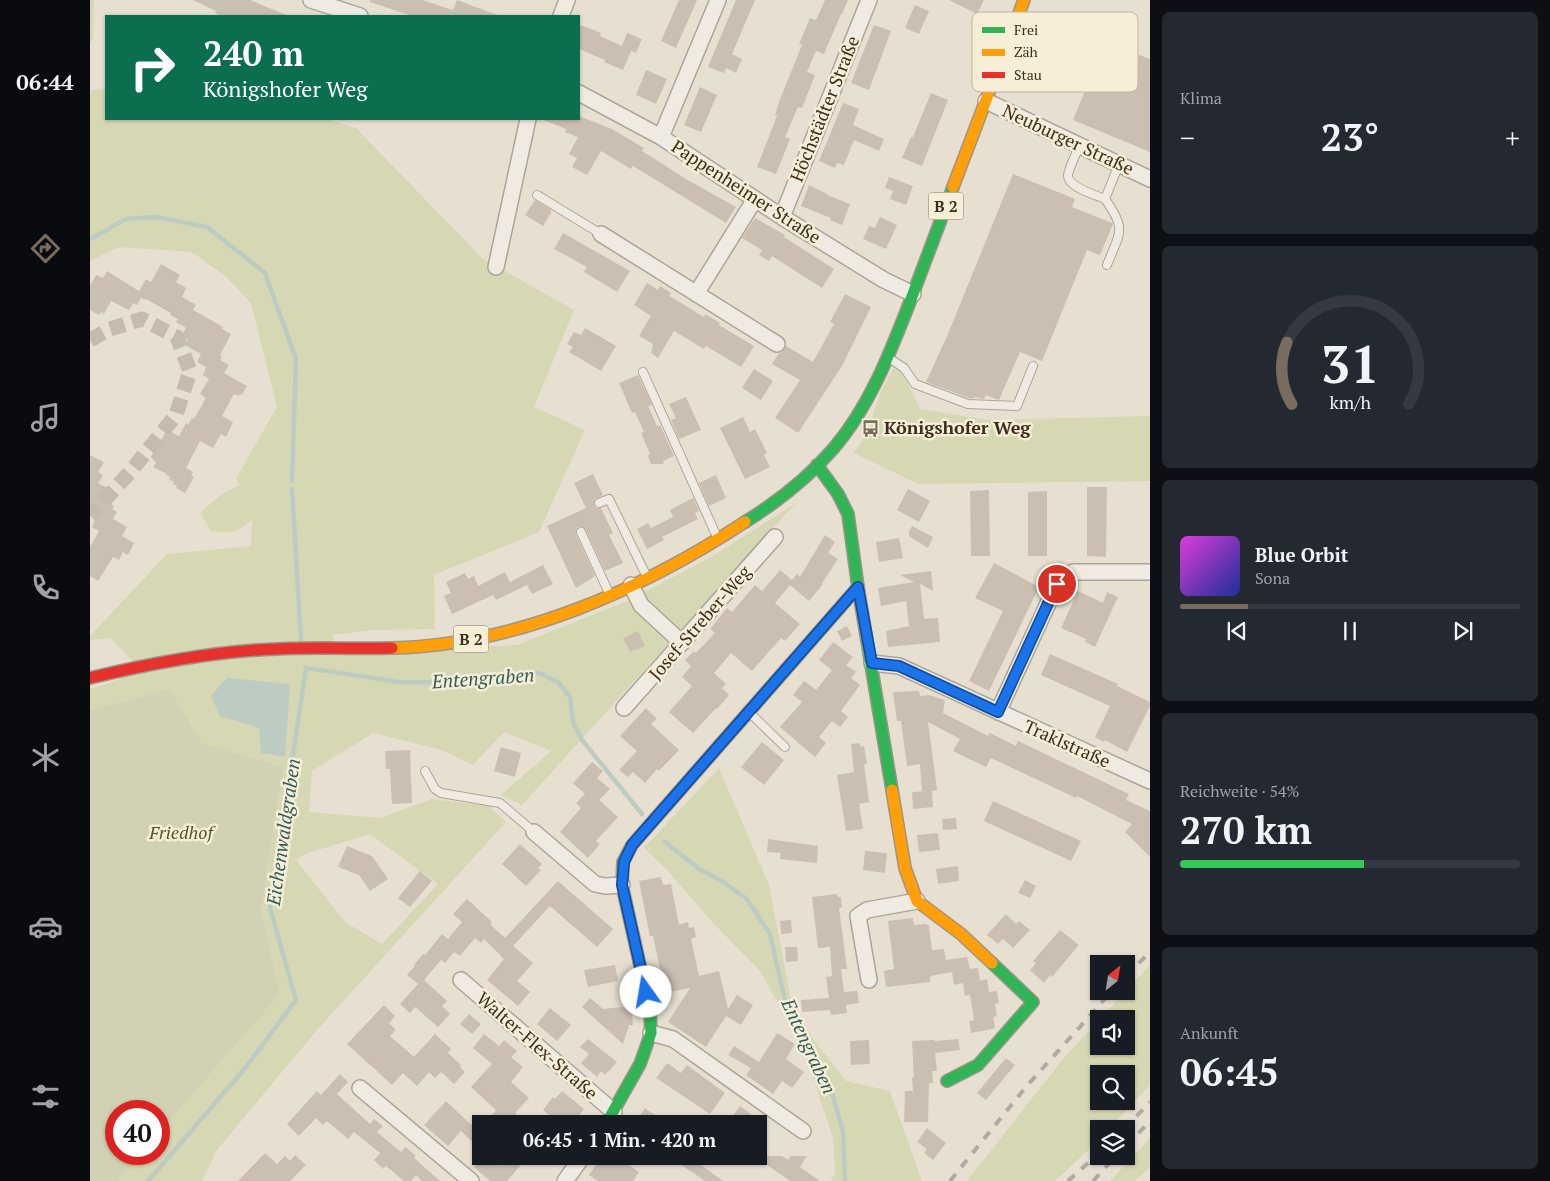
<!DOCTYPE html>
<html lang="de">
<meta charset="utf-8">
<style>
:root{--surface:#171b24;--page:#242831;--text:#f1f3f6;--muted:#9ea1a6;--line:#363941;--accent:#786c5e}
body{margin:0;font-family:"PT Serif",serif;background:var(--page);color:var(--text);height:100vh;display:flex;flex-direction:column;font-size:19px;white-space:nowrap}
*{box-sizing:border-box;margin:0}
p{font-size:16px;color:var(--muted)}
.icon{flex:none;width:28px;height:28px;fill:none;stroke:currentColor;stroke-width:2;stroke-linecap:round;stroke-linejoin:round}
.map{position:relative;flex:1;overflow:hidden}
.drawer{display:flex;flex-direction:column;gap:12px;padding:12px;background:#0d0f14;width:400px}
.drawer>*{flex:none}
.top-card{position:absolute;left:15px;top:15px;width:475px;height:105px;border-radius:0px;box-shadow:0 1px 4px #0004;background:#0b6e4f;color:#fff;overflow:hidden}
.needle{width:32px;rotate:30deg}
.buttons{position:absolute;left:1000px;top:955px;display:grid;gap:10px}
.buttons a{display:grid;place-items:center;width:45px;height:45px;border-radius:0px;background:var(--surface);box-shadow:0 1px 4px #0004;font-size:25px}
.speed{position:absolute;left:15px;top:1100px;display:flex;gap:10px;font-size:25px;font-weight:700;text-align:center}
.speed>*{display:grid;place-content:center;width:65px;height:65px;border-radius:50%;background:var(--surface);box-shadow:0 1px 4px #0004;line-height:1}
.speed .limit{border:8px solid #d22;background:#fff;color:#111}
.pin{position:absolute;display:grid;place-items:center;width:42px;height:42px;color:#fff;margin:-21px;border:2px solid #fff;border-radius:50%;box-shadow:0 1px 5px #0007}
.me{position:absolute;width:55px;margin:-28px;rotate:347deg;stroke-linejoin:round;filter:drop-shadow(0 0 4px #0008)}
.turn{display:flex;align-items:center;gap:18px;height:105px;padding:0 15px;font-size:22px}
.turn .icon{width:65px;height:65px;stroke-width:2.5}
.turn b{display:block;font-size:35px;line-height:42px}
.big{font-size:38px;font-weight:700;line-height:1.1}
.drawer .tile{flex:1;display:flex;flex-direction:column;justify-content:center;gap:8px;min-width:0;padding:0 18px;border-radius:8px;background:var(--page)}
.drawer .dial{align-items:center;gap:0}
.dial svg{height:130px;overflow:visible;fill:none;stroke:var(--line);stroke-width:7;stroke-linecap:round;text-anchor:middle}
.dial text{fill:var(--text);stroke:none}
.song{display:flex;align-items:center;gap:15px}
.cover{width:60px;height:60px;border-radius:8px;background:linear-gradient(135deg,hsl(300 70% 55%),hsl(230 70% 35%))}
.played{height:5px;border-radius:2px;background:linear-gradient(90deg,var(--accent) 20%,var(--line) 20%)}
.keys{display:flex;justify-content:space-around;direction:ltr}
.heat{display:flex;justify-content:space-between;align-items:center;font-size:28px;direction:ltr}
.charge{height:8px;border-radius:4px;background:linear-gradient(90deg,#34c759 54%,var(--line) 0)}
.trip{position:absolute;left:382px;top:1115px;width:295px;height:50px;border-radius:0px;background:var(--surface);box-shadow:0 1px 4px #0004;font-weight:700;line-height:50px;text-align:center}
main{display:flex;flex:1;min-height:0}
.dock{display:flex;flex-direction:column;width:90px;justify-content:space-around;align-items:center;background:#090b0e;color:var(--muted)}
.dock .icon{width:35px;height:35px}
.dock .current{color:var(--accent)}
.dock b{font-size:22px;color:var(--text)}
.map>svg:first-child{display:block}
</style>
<main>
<nav class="dock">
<b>06:44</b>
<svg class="icon current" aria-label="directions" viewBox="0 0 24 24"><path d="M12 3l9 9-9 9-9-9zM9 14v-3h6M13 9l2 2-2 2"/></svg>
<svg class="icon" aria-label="music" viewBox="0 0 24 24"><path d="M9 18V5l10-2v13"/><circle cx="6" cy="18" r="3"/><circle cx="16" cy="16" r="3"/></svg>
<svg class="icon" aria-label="phone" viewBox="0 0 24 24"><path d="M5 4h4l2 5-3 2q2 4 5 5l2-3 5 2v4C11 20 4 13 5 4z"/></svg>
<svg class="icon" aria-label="climate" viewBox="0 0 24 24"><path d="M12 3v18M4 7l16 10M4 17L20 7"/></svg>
<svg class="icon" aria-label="car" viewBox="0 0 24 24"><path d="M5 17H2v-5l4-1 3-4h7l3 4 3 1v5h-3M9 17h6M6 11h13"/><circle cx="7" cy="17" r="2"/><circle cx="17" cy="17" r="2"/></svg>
<svg class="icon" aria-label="filters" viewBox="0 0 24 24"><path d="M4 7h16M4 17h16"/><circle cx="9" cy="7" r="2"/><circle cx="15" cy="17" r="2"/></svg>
</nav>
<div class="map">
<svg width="1060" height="1181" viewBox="0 0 1060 1181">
<rect width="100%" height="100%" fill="#e7e0d1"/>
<!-- green -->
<path fill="#d6d7b3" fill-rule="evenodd" d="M0,0H4L3,38L0,44Z
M16,89V119H237L266,128L393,259L484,310L444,407L495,430L449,532L344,575L345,629L283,630L243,635V656L427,645L540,600L621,557L706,503L432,805L411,795L461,751L414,732L383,765L352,750L283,733L222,771L219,812L290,818L342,799L399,806L416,822L227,1030L127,1150L112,1181H27L51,1154H69V1133L190,994L171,911L193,767L110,743L80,689L0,710V689L53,671L20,638L0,640V636L77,554L161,546L162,520C149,533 138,533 121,531L110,513L132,494L150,485L146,478L187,407L161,303L135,276L102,252L29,247L0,261V90ZM170,728L194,757L171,753ZM280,834L348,884L292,944L255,922L206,860L218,853Z
M806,368L814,376L830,409L897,420L1060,416V481L828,484L764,453L776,435L791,391L803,370Z
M629,768L679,885L700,995L707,1014L726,1043L756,1081L800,1091L832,1181H741L745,1173L743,1138L713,1047L670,971L622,922L578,871L554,848Z
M1060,965V1085L1019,1129H1009V1140L965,1181H877L973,1059L1009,1020V1046H1036V1019H1010ZM1009,1074H1036V1101H1009Z
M1060,1138V1167L1045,1181H1020Z"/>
<!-- cemetery -->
<path fill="#d1d1b3" d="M80,689L111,743L193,767L171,911L190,994L69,1133V1111H26V1154H51L27,1181H0V710Z"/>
<!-- water -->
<path fill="#bcccc2" d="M137,678L200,684L195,757L171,753L169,728L130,716L121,696Z"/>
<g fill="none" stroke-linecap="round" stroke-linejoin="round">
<!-- stream -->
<path stroke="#bcccc2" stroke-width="4.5" d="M0,239L36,219L66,217L117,227L175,273L206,359L202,481
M202,489L211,641
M575,842L608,868L633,882L657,899L680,934L696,1005L740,1086L753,1131L755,1181
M58,1181L157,1066L206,1000L180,908L216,668L310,682L374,683L449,673L468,682L480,697L483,722L492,740L552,814"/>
</g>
<!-- building -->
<path fill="#cbbfb2" d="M103,0H160L199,16H132L125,13L126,11Z
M280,0H332L363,10L367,0L407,15L406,16H322L280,2Z
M589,0H607L586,48L571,41Z
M646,0H665L642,54L652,59L646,73L636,68L634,73L618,67Z
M735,0H758L752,14H751L734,54L726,51L717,72L725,75L712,108L708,107L695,137L700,139L686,174L667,167L687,116L685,115L690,99L712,45L709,44L720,18L726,20Z
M859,0H894L887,14Z
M825,5L839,11L829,34L815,28Z
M491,25L511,33L510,36L532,46L537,33L552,39L546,53L541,51L533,70L514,62L515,60L489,49V31Z
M784,25L801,31L779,90L761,83Z
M1015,42L1060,59V152L983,120Z
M556,70L577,79L566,104L546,95Z
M610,87L627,95L611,132L594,125Z
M841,93L858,100L832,166L812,158L821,137H823Z
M753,103L769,109L763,125L794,139L789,151L764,140L754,165L747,163L745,168L729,161Z
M489,116L522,129L554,148L552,151L596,179L646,207L636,223L543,166L541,169L511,151L497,175L482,167L487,158L479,154L488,137L475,132L476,129L451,119H489Z
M923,174L985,199L982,207L1022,223L1023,224L1010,255L997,250L952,361L930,352L909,400L896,395L894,399L884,397L883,399L879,398L836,382L858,334Z
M799,177L823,186L816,205L800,199L803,191L795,188Z
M719,185L737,194V195L760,204L752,225L740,220L741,218L711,206Z
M445,200L461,210V213L453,226L435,215Z
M790,217L807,225L796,249L773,239L779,226L785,228Z
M665,218L695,235L694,237L744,269L732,288L682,256L679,261L669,255L672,250L652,238Z
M473,233L540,271L527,292L494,272L497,267L464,249Z
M71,264L90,275L86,282L96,288L92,297L106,305L103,310L133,327L132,329L141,334L130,355L132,356L130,360L139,365L134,373L157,386L152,395L150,394L149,396L144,394L132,416L143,422L136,437L131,434L123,448L110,441L96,468L103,472L101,475L104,477L95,493L86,488L87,486L83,484L84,482L79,479L80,477L76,475L77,474L63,467L66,463L61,457L77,430L89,436L96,423L98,425L102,418L104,419L116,398L110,394L119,379L113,375L116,367L107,362L111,354L95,345L98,340L91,336L96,328L86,322L88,319L80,315L81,313L58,300L51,298L47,305L43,303L39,310L21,301L14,314L11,312L9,315L0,310V286L6,275L13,278L17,271L49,291L56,279L61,282Z
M557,283L568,290L570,286L581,293L579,296L591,303L614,317L615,314L630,323L629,325L664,346L651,367L616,346L614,349L584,331L568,358L561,353L563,344L549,336L561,316L544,305Z
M755,294L781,307L752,366L708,433L685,418L710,380L682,364L689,353L692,352L696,346L723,362L744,324L740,322Z
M495,328L526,346L511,371L479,352L483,347L477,344L484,332L491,335Z
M664,369L683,381L671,400L652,388Z
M548,375L562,405L558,406L567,426L570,425L584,456L573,461L574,464H561L558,456L560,454L551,433L554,432L545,412L542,413L529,383Z
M596,397L611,430L589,439L581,420L586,418L579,404Z
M653,417L660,432L665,429L677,453L674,455L680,467L655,479L630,428Z
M0,455L14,462L8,472L13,475L8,483L19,489L17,493L25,497L21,504L24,506L22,509L27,512L23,519L37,527L32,536L44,543L39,553L37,555L33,552L29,560L23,557L8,581L0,576V547L9,531L2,527L5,519L3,518L7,510L0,506Z
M503,474L513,495L505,499L504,505L506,508H511L523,533L519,535L533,563L515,571L496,530L492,527H488L486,531V534L505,576L486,588L457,526L496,508L484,483Z
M626,475L636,498L619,506L609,483Z
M997,487H1017L1016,557L997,556Z
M818,489L840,501L829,522L807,510Z
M899,490L900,556H881L880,491Z
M957,491V556H938V492Z
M603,498L609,511L605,513L608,519L572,537L574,540L557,549L547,529L558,523L561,528L583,517L580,510Z
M822,526L843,537L838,548L819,536V532Z
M735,535L745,542L738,553L748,559L732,583L733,584L719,601L700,585L685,603L710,624L695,641L691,638L662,671L641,653L624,673L636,684L632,688L639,695L627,709L626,708L603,733L579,712L602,686L592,677L601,666L595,660L604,651L606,653L625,633L620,629L637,608L642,612L665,585L672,591L690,570L702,580L707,574L710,577Z
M809,538L813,558L789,562L786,542Z
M904,563L949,587L899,691L879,681L913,611L885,598Z
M453,565L463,584L442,594L437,585L406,600L403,595L362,614L354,596L361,593L356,582L375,573L378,579L384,576L388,586L415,572L420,582Z
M841,571L843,591L830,584L834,619L848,618L850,642L798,647L796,631L819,626L816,601L791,606L788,588L824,582L810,575Z
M988,591L1013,603L1017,592L1028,597L1005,647L995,642L996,639L971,628Z
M757,626L762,636L752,641L747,631Z
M548,631L555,646L540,652L533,638Z
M743,642L763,657L756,665L766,672L761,678L770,685L751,711L758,717L750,727L742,721L729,737L736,743L725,757L690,727L712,702L703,695L714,681L726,690L742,670L729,660Z
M960,654L1028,684L1027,686L1060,702V706L1037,752L1015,740L1014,742L1005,737L1020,706L951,675Z
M829,691L830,696L839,695L855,700L853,713L898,736L900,733L926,746L928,741L1039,794L1036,800L1060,811V857L1035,832L1042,824L987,796L986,798L901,758L896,767L873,756L863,751L870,739L838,722L847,790L842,791L843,807L823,809L822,792L836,791H832L830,764L817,766L811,721H807L803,692Z
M556,708L567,719L561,724L589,750L569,771L567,769L555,783L543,772L538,777L529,770L547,751L530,736Z
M672,742L694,760L674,785L651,767Z
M770,743L771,747L774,746L777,764H774L779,802L769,804L773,829L756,831L747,775L764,772L761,744Z
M411,747L431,753L425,777L404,771Z
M320,750L322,803L302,804L300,769H296L295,751Z
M502,762L513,771L507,778L520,789L509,800L528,817L506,841L510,844L498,858L470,832L491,808L486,803L495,794L483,783Z
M903,801L991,841L981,861L894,821Z
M866,818L867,829L853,830L852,819Z
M848,833L850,850L829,852L827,835Z
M678,839L728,846L727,863L690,859L691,853L677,852Z
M430,844L452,864L448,868L451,870L436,886L412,864Z
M257,846L282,856L298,879L280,891L269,875L248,867Z
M775,851L797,853L795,873L773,870Z
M868,866L869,881L848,884L846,869Z
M330,871L342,881L320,907L308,898Z
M571,877L573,885L581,884L589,925L598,922L599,928L604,927L606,937L601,939L602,944L609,976L629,971L638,1009L647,995L663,1005L651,1025L636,1016L616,1047L578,1022L600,988L579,992L575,977L572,978L563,936H560L549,881Z
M935,880L946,886L940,898L928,893Z
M468,881L523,929L507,947L460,906L423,946L443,963L427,981L440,992L428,1006L397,980L414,959L394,939L391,943L385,938L370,956L364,952L355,963L351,960L334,980L357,1001L352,1006L360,1014L348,1027L325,1007L320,1013L310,1004L328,984L317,975L325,966L324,965L333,954L335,955L352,934L358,939L372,922L363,914L377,899L402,922L400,924L415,938Z
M747,894L748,897H751L752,907L749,908L757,969H751L754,992L767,991L769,1003L756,1005L757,1013L741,1015L740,1010L712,1012L711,1000L739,998L736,977L742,976L740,947L728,948L722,897Z
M916,914L926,924L929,921L940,930L923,948L913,939L908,944L897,935Z
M823,918L824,925L836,924L839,926L842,950L854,949L856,960L877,957L880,969L888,968L890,981L897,979L899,992L907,991L909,1003L905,1004L907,1016L903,1017L905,1027L903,1029L881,1033L879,1021L884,1020L880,995L875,996L873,983L864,985L862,972L840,976V982L796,987L794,971L804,969L798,921Z
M701,920L702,933L691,934L690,921Z
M970,930L989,945L962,977L960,975L954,983L940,970L946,963L943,961Z
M695,947H707L708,961L696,962Z
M525,965L528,981L498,987L494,970Z
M500,998L513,1009L541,1006L543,1025H539L533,1044L492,1007Z
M294,1005L305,1016L299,1023L306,1030L300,1036L324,1057L345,1034L361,1049L358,1053L371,1065L370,1067L375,1072L364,1084L351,1072L345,1078L339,1072L327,1086L313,1073L302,1085L257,1044Z
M460,1008L481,1025L467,1041L447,1024Z
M379,1014L391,1024L382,1034L370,1024Z
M687,1033L705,1044L696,1059L714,1072L702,1088L692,1081L683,1094L656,1075L661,1068L638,1055L644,1046L669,1062Z
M394,1034L409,1046L414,1040L427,1051L421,1057L433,1067L421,1082L439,1098L425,1113L436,1124H394L406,1110L381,1087L402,1064L383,1048Z
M498,1039L527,1062L515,1075L511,1071L507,1077L491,1063L499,1054L490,1047Z
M868,1039L870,1050L845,1053L847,1071H842L843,1083H839L838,1122H814L815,1091H823L822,1077H824L822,1041L844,1040L845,1041Z
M779,1040L780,1064L761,1065L760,1041Z
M916,1058L925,1065L896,1100L887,1093Z
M577,1063L591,1073L597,1065L635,1093L620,1114L566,1078Z
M250,1074L258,1082L247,1094L280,1124L284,1119L293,1126L287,1132L311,1152L315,1147L326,1156L324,1158L350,1181H332L326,1175L321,1181H314L296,1166L293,1169L284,1160L290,1153L264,1132L258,1139L237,1121L233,1125L226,1118L209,1136L197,1124L227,1091L231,1095Z
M472,1091L494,1109L482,1124H471L453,1110L463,1097L465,1099Z
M356,1101L391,1134V1150L371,1131L358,1146L334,1125Z
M650,1106L661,1114L654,1124H637Z
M555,1108L577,1124H544Z
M837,1128L856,1143L843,1160L834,1153L837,1149L827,1142Z
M175,1153L187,1164L195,1156L200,1161L205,1155L216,1165L200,1181H148Z
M394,1156H399L409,1166L418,1156H439L417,1181H400L384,1167Z
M512,1156H526L549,1172L543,1181H508L499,1175Z
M596,1156H611L607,1162L633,1181H615L590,1164Z
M664,1156H692L698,1160L701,1156H717L710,1167L730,1181H700Z"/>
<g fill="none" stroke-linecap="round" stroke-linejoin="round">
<!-- street-tunnel -->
<path stroke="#c5bcae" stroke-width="15" stroke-dasharray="15 8" stroke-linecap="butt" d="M0,340L20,329L52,319L87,337L100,371L86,415L40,472L0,516"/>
<defs>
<path id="lane" d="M990,145C986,154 980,165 978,175C977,187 1006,195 1015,199
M447,195L511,234
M1017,265C1030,232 1037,230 1015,199L1029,164
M799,358L814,368L825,384L878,404L927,406L943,366
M553,372L627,537
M509,503L519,499L556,575
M491,532L518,591
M660,713L695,747
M335,771L345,789L351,793L410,803L444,832"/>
<path id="street" d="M221,0L270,16
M471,16L477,0
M489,93L571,137L692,217L794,280L823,294
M896,101L1060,179
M571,137L628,0
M692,217L779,0
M511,234L687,344
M406,267L438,119
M606,294L665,199
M541,585L551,605L592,643
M782,663L809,666L1060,781
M534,708L685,537
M908,712L967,584L971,578L983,572H1060
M444,832L505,884L515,886L532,885
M371,980L524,1112
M779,980L768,916L777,910L827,901
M561,1033L583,1039L713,1131
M270,1088L381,1181
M475,1181L493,1156"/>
<path id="fast" d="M727,465L748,494L758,514L768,587L802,790
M655,522C687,502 718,478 743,449C781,405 802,348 823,294C836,259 850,223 863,187
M857,1081L888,1065L943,1002L902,963
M516,1124L550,1064L561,1033L560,1010L532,885L533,862L542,845L549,837"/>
<path id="slow" d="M863,187L934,0
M302,648C427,645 551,590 655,522
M802,790L815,868L827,901L871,934L902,963
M549,837L768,587"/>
<path id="jam" d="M0,678C62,663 124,651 187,649C226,647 263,649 302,648"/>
</defs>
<!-- lane casing -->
<use href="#lane" stroke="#ada599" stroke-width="10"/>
<!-- street casing -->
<use href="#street" stroke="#ada599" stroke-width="18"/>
<!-- fast casing -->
<use href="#fast" stroke="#9c958a" stroke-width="14"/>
<!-- slow casing -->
<use href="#slow" stroke="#9c958a" stroke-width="14"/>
<!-- jam casing -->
<use href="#jam" stroke="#9c958a" stroke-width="14"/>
<!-- lane -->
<use href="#lane" stroke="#efebe3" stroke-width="8"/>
<!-- street -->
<use href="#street" stroke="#efebe3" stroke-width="15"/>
<!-- fast -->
<use href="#fast" stroke="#30b455" stroke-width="11"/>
<!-- slow -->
<use href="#slow" stroke="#ff9f0a" stroke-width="11"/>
<!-- jam -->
<use href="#jam" stroke="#e5322d" stroke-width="11"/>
<!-- rail -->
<path stroke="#afaaa2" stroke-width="4" stroke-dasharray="9 9" stroke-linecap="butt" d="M1036,976L1060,952
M1034,1129L1060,1102
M1036,1146L1060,1121
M860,1181L935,1088L1022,991
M978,1181L1009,1153
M1003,1181L1026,1156"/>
</g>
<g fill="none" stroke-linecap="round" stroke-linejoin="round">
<defs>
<path id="route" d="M556,992L532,885L534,862L542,845L768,587L782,663L809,666L908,712L967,584"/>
</defs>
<!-- route casing -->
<use href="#route" stroke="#114b97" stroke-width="12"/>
<!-- route -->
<use href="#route" stroke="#1a73e8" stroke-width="9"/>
</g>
<!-- icons -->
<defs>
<symbol id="bus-bare" viewBox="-9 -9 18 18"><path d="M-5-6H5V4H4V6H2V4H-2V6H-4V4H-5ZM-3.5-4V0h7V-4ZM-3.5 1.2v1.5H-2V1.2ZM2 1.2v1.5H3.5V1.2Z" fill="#786c5e" stroke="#f7eed8" stroke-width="2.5" paint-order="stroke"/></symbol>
</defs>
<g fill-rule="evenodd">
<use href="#bus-bare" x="768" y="416" width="25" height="25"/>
</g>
<g text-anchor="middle" stroke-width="5" stroke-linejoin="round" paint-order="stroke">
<!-- shield labels -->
<g fill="#f7eed8" stroke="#756857" stroke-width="1">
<rect x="838.5" y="192.5" width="35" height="27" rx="4"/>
<rect x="363.5" y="625.5" width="35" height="27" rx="4"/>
</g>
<g font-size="16" font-weight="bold" fill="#3d2e20">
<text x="856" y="212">B 2</text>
<text x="381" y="645">B 2</text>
</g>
<!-- street labels -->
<g font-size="18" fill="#3d2e20" stroke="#f7eed8">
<text transform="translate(735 109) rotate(-68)" y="6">Höchstädter Straße</text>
<text transform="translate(978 140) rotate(25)" y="6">Neuburger Straße</text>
<text transform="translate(656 192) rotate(33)" y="6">Pappenheimer Straße</text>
<text transform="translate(610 623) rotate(-49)" y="6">Josef-Streber-Weg</text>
<text transform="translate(977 744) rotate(24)" y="6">Traklstraße</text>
<text transform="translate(447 1046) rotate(41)" y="6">Walter-Flex-Straße</text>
</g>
<!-- poi labels -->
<g font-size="18" font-weight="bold" fill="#3d2e20" stroke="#f7eed8" text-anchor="start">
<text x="794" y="434">Königshofer Weg</text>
</g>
<!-- park labels -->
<g font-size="18" font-style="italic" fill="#4d5a26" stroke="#f7eed8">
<text x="91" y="839">Friedhof</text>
</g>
<!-- water labels -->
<g font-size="19" font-style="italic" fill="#2f5d5a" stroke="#f7eed8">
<text transform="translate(393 678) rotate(-4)" y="7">Entengraben</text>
<text transform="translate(193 832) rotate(-82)" y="7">Eichenwaldgraben</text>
<text transform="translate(719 1046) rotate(65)" y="7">Entengraben</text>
</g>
</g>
<!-- legend -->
<rect x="882" y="12" width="166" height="80" rx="8" fill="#f7eed8" stroke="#bfb4a1" stroke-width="1"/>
<rect x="892" y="27" width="23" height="6" fill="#30b455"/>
<rect x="892" y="49" width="23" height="7" fill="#ff9f0a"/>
<rect x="892" y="72" width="23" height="6" fill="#e5322d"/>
<g font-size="14" fill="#3d2e20">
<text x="924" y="35">Frei</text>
<text x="924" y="57">Zäh</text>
<text x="924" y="80">Stau</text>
</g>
</svg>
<div class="buttons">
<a><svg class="needle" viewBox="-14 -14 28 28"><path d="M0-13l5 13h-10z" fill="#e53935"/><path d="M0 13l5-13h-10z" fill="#9ea1a6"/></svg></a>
<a><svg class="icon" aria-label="sound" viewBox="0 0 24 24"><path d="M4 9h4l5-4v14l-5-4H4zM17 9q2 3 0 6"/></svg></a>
<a><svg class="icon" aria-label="search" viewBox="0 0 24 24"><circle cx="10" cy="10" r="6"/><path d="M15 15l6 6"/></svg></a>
<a><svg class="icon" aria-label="layers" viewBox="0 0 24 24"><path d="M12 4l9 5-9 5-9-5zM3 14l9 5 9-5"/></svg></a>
</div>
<div class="speed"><div class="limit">40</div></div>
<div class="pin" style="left:967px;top:584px;background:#d93025"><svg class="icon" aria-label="arrive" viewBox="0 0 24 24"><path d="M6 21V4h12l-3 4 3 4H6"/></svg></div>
<svg class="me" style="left:556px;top:992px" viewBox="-20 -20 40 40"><circle r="19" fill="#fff"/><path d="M0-13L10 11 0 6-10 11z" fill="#1a73e8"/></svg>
<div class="trip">06:45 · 1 Min. · 420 m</div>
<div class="top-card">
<div class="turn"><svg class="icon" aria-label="right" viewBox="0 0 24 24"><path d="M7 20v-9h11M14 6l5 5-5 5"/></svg><div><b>240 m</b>Königshofer Weg</div></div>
</div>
</div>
<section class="drawer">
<div class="tile"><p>Klima</p>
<div class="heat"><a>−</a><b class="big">23°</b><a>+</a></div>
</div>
<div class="tile dial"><svg viewBox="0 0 100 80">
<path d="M14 69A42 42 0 1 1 86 69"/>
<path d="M14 69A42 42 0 0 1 11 31" stroke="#786c5e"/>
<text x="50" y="56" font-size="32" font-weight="700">31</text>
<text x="50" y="72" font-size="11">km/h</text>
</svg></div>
<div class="tile">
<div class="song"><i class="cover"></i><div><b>Blue Orbit</b><p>Sona</p></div></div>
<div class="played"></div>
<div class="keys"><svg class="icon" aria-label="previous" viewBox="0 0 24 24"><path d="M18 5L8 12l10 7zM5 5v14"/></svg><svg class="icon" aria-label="pause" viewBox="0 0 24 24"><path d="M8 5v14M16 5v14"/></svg><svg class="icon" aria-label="next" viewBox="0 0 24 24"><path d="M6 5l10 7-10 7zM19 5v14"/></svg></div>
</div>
<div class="tile"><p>Reichweite · 54%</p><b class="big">270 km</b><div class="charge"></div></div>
<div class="tile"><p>Ankunft</p><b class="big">06:45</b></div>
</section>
</main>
